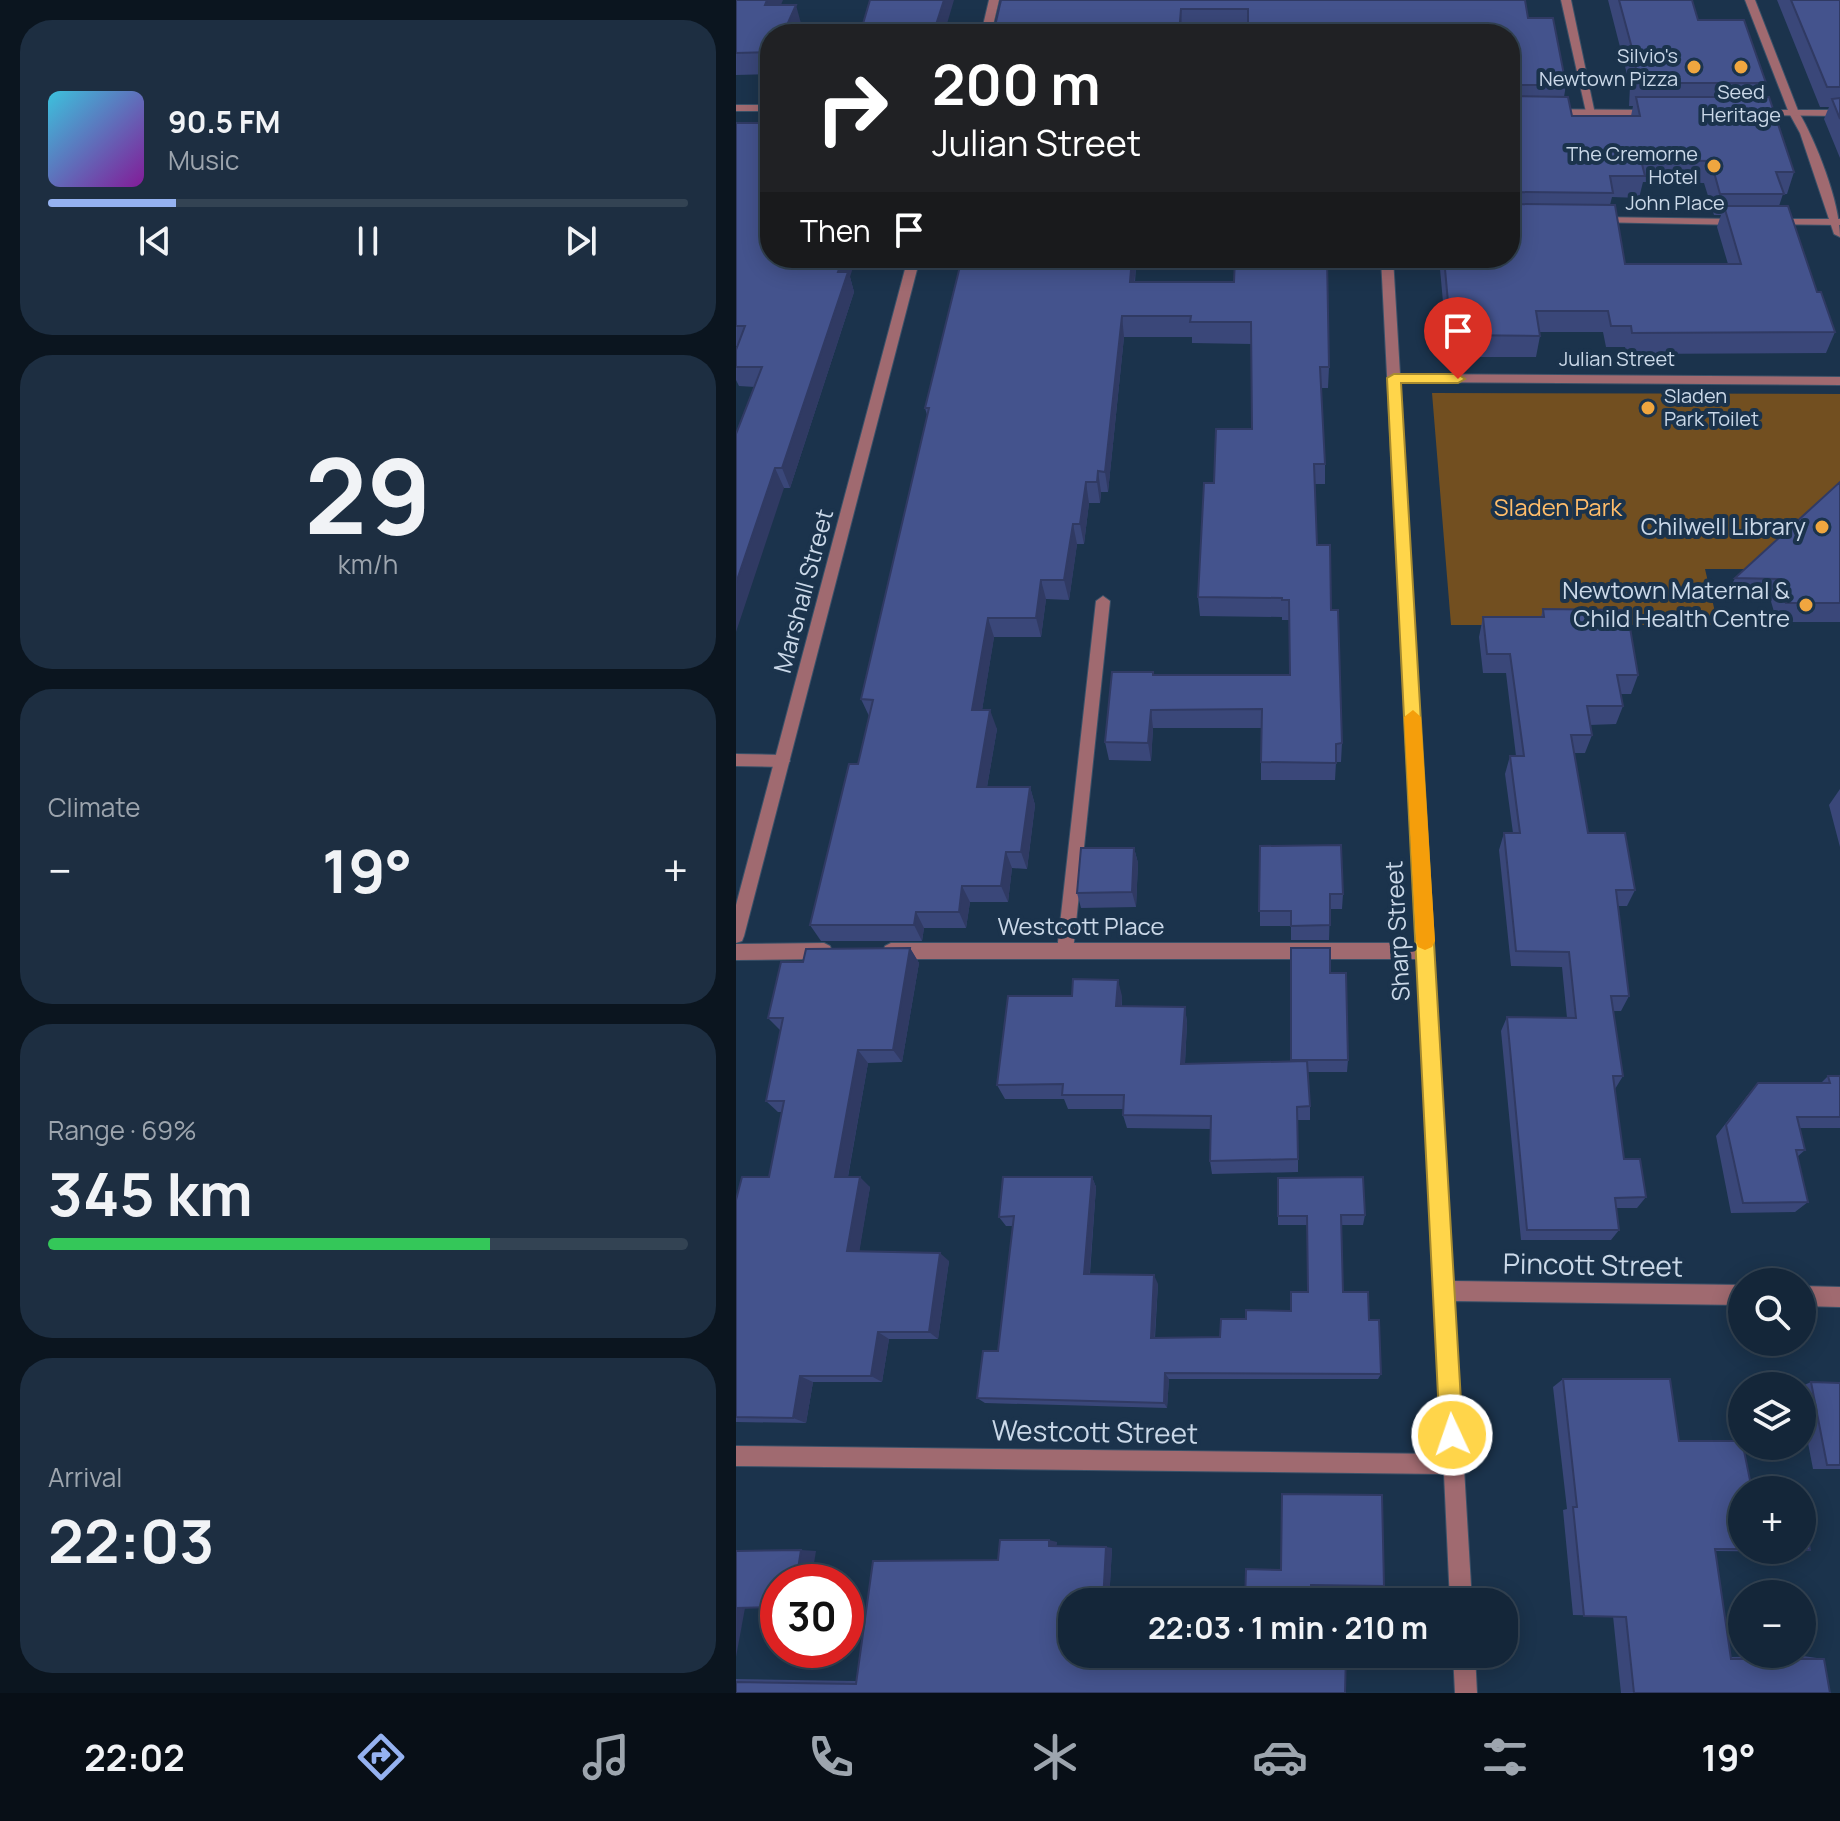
<!DOCTYPE html>
<meta charset="utf-8">
<style>
:root{--surface:#142639;--page:#1d2e41;--text:#f1f3f6;--muted:#9da5ae;--line:#334353;--accent:#95b2f1}
body{margin:0;font-family:Manrope,sans-serif;background:var(--page);color:var(--text);height:100vh;display:flex;flex-direction:column;font-size:30px;white-space:nowrap}
*{box-sizing:border-box;margin:0}
p{font-size:26px;color:var(--muted)}
.icon{flex:none;width:44px;height:44px;fill:none;stroke:currentColor;stroke-width:2;stroke-linecap:round;stroke-linejoin:round}
.map{position:relative;flex:1;overflow:hidden}
.sheet{display:flex;flex-direction:column;gap:20px;padding:20px;background:#0b151f;width:736px}
.sheet>*{flex:none}
.banner{position:absolute;left:24px;top:24px;width:760px;height:244px;border-radius:32px;box-shadow:0 4px 20px #0003,0 0 0 2px var(--line);background:#202124;color:#fff;overflow:hidden}
.tools{position:absolute;left:992px;top:1268px;display:grid;gap:16px}
.tools a{display:grid;place-items:center;width:88px;height:88px;border-radius:50%;background:var(--surface);box-shadow:0 4px 20px #0003,0 0 0 2px var(--line);font-size:40px}
.speed{position:absolute;left:24px;top:1564px;display:flex;gap:16px;font-size:40px;font-weight:700;text-align:center}
.speed>*{display:grid;place-content:center;width:104px;height:104px;border-radius:50%;background:var(--surface);box-shadow:0 4px 20px #0003,0 0 0 2px var(--line);line-height:1}
.speed .limit{border:12px solid #d22;background:#fff;color:#111}
.pin{position:absolute;display:grid;place-items:center;width:68px;height:68px;color:#fff;margin:-82px -34px;border-radius:50% 50% 50% 0;rotate:-45deg;box-shadow:0 0 8px #0007}
.pin .icon{rotate:45deg}
.me{position:absolute;width:88px;margin:-44px;rotate:357deg;stroke-linejoin:round;filter:drop-shadow(0 0 6px #0008)}
.turn{display:flex;align-items:center;gap:28px;height:168px;padding:0 40px;font-size:36px}
.turn .icon{width:104px;height:104px;stroke-width:2.5}
.turn b{display:block;font-size:56px;line-height:68px}
.then{display:flex;align-items:center;height:76px;padding:0 40px;background:#0003;gap:16px;font-size:30px}
.big{font-size:60px;font-weight:700;line-height:1.1}
.sheet .tile{flex:1;display:flex;flex-direction:column;justify-content:center;gap:12px;min-width:0;padding:0 28px;border-radius:32px;background:var(--page)}
.sheet .dial{align-items:center;gap:0}
.dial b{font-size:104px;line-height:1}
.song{display:flex;align-items:center;gap:24px}
.cover{width:96px;height:96px;border-radius:12px;background:linear-gradient(135deg,hsl(190 70% 55%),hsl(290 70% 35%))}
.played{height:8px;border-radius:4px;background:linear-gradient(90deg,var(--accent) 20%,var(--line) 20%)}
.keys{display:flex;justify-content:space-around;direction:ltr}
.heat{display:flex;justify-content:space-between;align-items:center;font-size:44px;direction:ltr}
.charge{height:12px;border-radius:6px;background:linear-gradient(90deg,#34c759 69%,var(--line) 0)}
.trip{position:absolute;left:322px;top:1588px;width:460px;height:80px;border-radius:32px;background:var(--surface);box-shadow:0 4px 20px #0003,0 0 0 2px var(--line);font-weight:700;line-height:80px;text-align:center}
.menu{display:flex;height:128px;justify-content:space-around;align-items:center;background:#080f17;color:var(--muted)}
.menu .icon{width:56px;height:56px}
.menu .on{color:var(--accent)}
.menu b{font-size:36px;color:var(--text)}
main{display:flex;flex:1;min-height:0}
.map>svg:first-child{display:block}
</style>
<main>
<section class="sheet">
<div class="tile">
<div class="song"><i class="cover"></i><div><b>90.5 FM</b><p>Music</p></div></div>
<div class="played"></div>
<div class="keys"><svg class="icon" aria-label="previous" viewBox="0 0 24 24"><path d="M18 5L8 12l10 7zM5 5v14"/></svg><svg class="icon" aria-label="pause" viewBox="0 0 24 24"><path d="M8 5v14M16 5v14"/></svg><svg class="icon" aria-label="next" viewBox="0 0 24 24"><path d="M6 5l10 7-10 7zM19 5v14"/></svg></div>
</div>
<div class="tile dial"><b>29</b><p>km/h</p></div>
<div class="tile"><p>Climate</p>
<div class="heat"><a>−</a><b class="big">19°</b><a>+</a></div>
</div>
<div class="tile"><p>Range · 69%</p><b class="big">345 km</b><div class="charge"></div></div>
<div class="tile"><p>Arrival</p><b class="big">22:03</b></div>
</section>
<div class="map">
<svg width="1104" height="1693" viewBox="0 0 1104 1693">
<rect width="100%" height="100%" fill="#1b334c"/>
<!-- green -->
<path fill="#724f20" d="M696,393L1104,394V569H969L982,625H715Z"/>
<g fill="none" stroke-linecap="round" stroke-linejoin="round">
<defs>
<path id="service" d="M1009,0H1019L1063,113L1062,115L1053,113Z
M860,217L1004,219L1010,222L1004,225L856,222L854,220Z
M1036,219H1104V225L1032,224V220Z
M367,596L374,601L337,951L335,956L329,959L323,956L321,951L360,601Z
M0,754L46,755L51,757L54,761L51,765L46,767L0,766Z"/>
<path id="minor" d="M253,0H263L255,34H245Z
M825,0H835L859,114L850,112Z
M1054,111H1062C1080,141 1104,202 1104,237L1098,234L1064,133L1053,113Z
M172,258H184L8,936L6,941L0,943V905Z
M645,258H657L664,374L1104,377V385L664,382L717,1281L1006,1285V1305L718,1301L736,1602H714L708,1474L0,1466V1446L706,1454L681,959H155L149,956L147,951L149,946L155,943H680Z
M88,943L94,946L96,951L94,956L88,959L0,960V944Z
M1066,1286L1104,1287V1307L1066,1306Z
M717,1654H739L741,1693H719Z"/>
<path id="tertiary" d="M0,105H34V111H0Z
M774,109L916,110L921,113L916,116L774,115Z
M1020,110H1104V116L1016,115L1015,113Z"/>
</defs>
<!-- service casing -->
<use href="#service" stroke="#3a5168" stroke-width="2"/>
<!-- minor casing -->
<use href="#minor" stroke="#3a5168" stroke-width="2"/>
<!-- tertiary casing -->
<use href="#tertiary" stroke="#3a5168" stroke-width="2"/>
<!-- service -->
<use href="#service" fill="#a06a70" fill-rule="evenodd"/>
<!-- minor -->
<use href="#minor" fill="#a06a70" fill-rule="evenodd"/>
<!-- tertiary -->
<use href="#tertiary" fill="#a06a70" fill-rule="evenodd"/>
</g>
<!-- wall -->
<path fill="#3a4779" fill-rule="evenodd" d="M0,0L45,5L66,27L34,34V74L0,75Z
M265,0L792,18L830,85L828,97L836,116H895L897,106H893L894,86L872,0H956L962,20L1030,83L1025,97L1058,172L1051,194H1047L1043,206L1099,332L1090,353L891,354L889,347H870L867,332H803L804,336L800,357H712L703,258H774V34L447,30L260,34L259,26ZM907,182L968,183L978,215H985L981,227L992,264H889L874,205L876,197L903,198Z
M1041,0H1104V158L1088,119L1093,107H1084Z
M0,123L114,277L118,292L54,488H48L1,434L19,387L3,386L0,380V350L2,346H0Z
M400,266L399,282H498L593,367L592,388H585L589,464V484H579L581,545L595,610L606,743L605,762H600L599,780H525V728H417L415,761L373,760L369,742L418,675H554L553,620H546V617L464,616L462,597L478,483L516,429L515,344L456,343V337H388L372,492H365L364,503H353L348,544H341L333,600L310,599L305,637H258L246,710L261,729L251,787H294L299,805L291,869L276,868L272,902H234L230,928H188L186,941H85L74,925L122,764L133,716L125,699L191,415L189,408Z
M1104,482V622H1041L1034,598H990L999,578Z
M807,609L902,675L895,694H884L887,706L880,724L854,725L856,735L849,753H838L852,833L899,890L891,906H882L893,996L885,1011H877L887,1076L879,1089L888,1159L910,1197L901,1208H880L883,1230L875,1240H785L765,1031L771,1017L831,1018L826,967L775,966L763,850L768,833H777L769,774L774,756H780L770,673H747L743,637L747,617H805Z
M1104,789V847L1093,805Z
M524,846L607,894L606,909H594L593,940H555V926H524Z
M398,848L402,863L400,907L345,908L341,893Z
M174,948L183,963L166,1062L132,1063L112,1177L134,1187L123,1251L213,1261L202,1339H153L146,1382H77L70,1423L0,1422V1200L33,1177L46,1112H42L30,1101L45,1031L32,1018L67,962Z
M555,948L594,973L612,1060L611,1072H572L574,1106V1120H562V1172L476,1174L474,1161L475,1129L391,1128L387,1115V1109H332L328,1099H269L261,1085L386,996V1006L449,1007L451,1023L449,1064L555,1062Z
M1092,1076H1104V1128H1064L1069,1150L1061,1157L1072,1202L1059,1212L995,1213L980,1136L1011,1096L1022,1083H1085Z
M356,1177L360,1187L354,1274L422,1284L419,1338L484,1337L510,1319L555,1311L572,1292L571,1225H542V1178L629,1215L627,1225H605L607,1292L633,1320L645,1374L642,1379H433L431,1408L249,1403L241,1398L262,1351L277,1226H270L263,1217Z
M827,1379L943,1441L1006,1490V1550H1074L1055,1552L979,1551L994,1657L1067,1656L1088,1659L1094,1693H885L877,1616L837,1615L827,1510L831,1509L817,1387Z
M1075,1382L1104,1383V1469H1077L1066,1412V1386Z
M321,1542L320,1546L376,1548L373,1602H336V1654L609,1693H0V1679L120,1681L262,1560Z"/>
<!-- shaded-wall -->
<path fill="#303a63" d="M31,0H47L36,27L29,5Z
M208,0H218L208,34H197Z
M60,5L66,27L63,34H47Z
M445,9L446,34H443Z
M107,258H120L114,277L118,292L54,488L46,468Z
M396,258H399L400,266L396,304L394,282Z
M386,316L388,337L372,492L369,472Z
M39,468L48,488L0,632V583Z
M362,471L365,492L364,503L361,482Z
M350,482L353,503L348,544L344,524Z
M337,524L341,544L333,600L328,580Z
M305,580L310,599L305,637L300,618Z
M252,618L258,637L243,729L236,710Z
M254,710L261,729L248,804L241,787Z
M415,710L417,728L415,761L412,743Z
M294,787L299,805L291,869L285,852Z
M398,848L402,863L400,907L396,892Z
M270,852L276,868L272,902L265,886Z
M226,886L234,902L230,928L223,912Z
M180,912L188,928L186,941L178,925Z
M174,948L183,963L166,1062L157,1050Z
M382,980L386,996L385,1022L380,1006Z
M449,1007L451,1023L448,1079L445,1064Z
M122,1050L132,1063L110,1187L99,1177Z
M124,1177L134,1187L122,1260L111,1251Z
M356,1177L360,1187L353,1282L348,1274Z
M204,1253L213,1261L202,1339L193,1332Z
M418,1275L422,1284L418,1345L415,1338Z
M142,1332L153,1339L146,1382L135,1376Z
M429,1373L433,1379L431,1408L428,1403Z
M64,1376L77,1382L70,1423L57,1418Z
M313,1540L321,1542L320,1548L313,1546Z
M370,1547L376,1548L373,1602H367Z
M65,1550L80,1551L75,1582H60Z
M0,1608H9L0,1657Z"/>
<!-- building -->
<path fill="#44538d" stroke="#303a63" stroke-width="2" d="M0,0H31L29,5H60L47,34H34V52L0,53Z
M134,0H208L197,34H124Z
M265,0H789L792,18H817L830,85H777L775,96L832,97L836,116H904L900,97H1033L1058,172H1040L1048,194H984L975,161L905,160L909,176H874L877,193L777,192L774,201L777,204L879,205L889,264H1005L988,206H1052L1077,280L1081,292H1085L1099,332L896,333L895,326H875L872,311H800L804,336L715,335L708,258H774V34H512V9H445L443,34H260L263,24L259,26Z
M883,0H956L962,20H1008L1030,83H899L900,63Z
M1055,0H1104V87H1091Z
M1104,98V119L1096,99Z
M0,123H34V258H107L102,272H112L46,468H39L0,583V434L26,367H0V350L9,326H0Z
M226,258H396L394,282H498L499,258H591L593,367H584L589,464H578L581,545H594L595,610H602L606,743L600,744V763L525,762L526,709L415,710L412,743L369,742L376,672H417V675H554L553,600H546V598L462,597L468,483H478L480,429H516L515,322H454L455,316H386L369,472L362,471L361,482H350L344,524H337L328,580H305L300,618H252L236,710H254L241,787H294L285,852H270L265,886H226L223,912H180L178,925H74L113,764H122L137,700L125,699L193,408H189Z
M1104,482V603H1050L1044,579L999,578Z
M807,609L891,610L902,675H881L887,706H851L856,735H835L852,833H889L899,890H880L893,996H875L887,1076H877L888,1159H904L910,1197L879,1198L883,1230H791L771,1017L840,1018L833,952L780,951L768,833H784L774,756H788L774,654H751L747,617H808Z
M605,845L607,894H594V925L555,926V911H523L524,846Z
M345,848H398L396,892L341,893Z
M174,948L157,1050H122L99,1177H124L111,1251L204,1253L193,1332H142L135,1376H64L57,1418L0,1417V1200L6,1177H33L48,1101H30L47,1018H32L45,962H67L70,949Z
M555,948H594V973H610L612,1060H555Z
M337,979L382,980L380,1006L449,1007L445,1064L571,1061L574,1106L561,1107L562,1159L474,1161L475,1116L387,1115L388,1095H326L327,1084L261,1085L272,996H336Z
M1092,1076H1104V1117H1061L1069,1150H1060L1072,1202L1007,1203L990,1125L1022,1083H1094Z
M267,1177H356L348,1274L418,1275L415,1338L484,1337L485,1319H510V1310L555,1311V1292H572L571,1216H542V1178L627,1177L629,1215H605L607,1292H632L633,1320H643L645,1374L429,1373L428,1403L241,1398L247,1351H262L278,1216L263,1217Z
M827,1379H934L943,1441H1006L1016,1490H1006V1549H979L995,1659H1088L1094,1693H898L890,1617L848,1616L837,1507H841Z
M1075,1382L1104,1383V1465H1091Z
M546,1494L646,1495L648,1586L575,1585V1602H509L510,1569L545,1570Z
M1066,1509H1067L1074,1550H1058H1066Z
M264,1540H313V1546L370,1547L367,1602H336V1654H610L609,1693H0V1682L120,1684L137,1561L262,1560Z
M65,1550L60,1582H42V1607L0,1608V1551Z"/>
<!-- route -->
<path fill="#ffd54a" stroke="#a68a30" stroke-width="2" d="M658,374H722L729,379L722,383H665L727,1435L724,1443L716,1446L708,1443L704,1435L651,378Z"/>
<!-- slow -->
<path fill="#f59e0b" d="M677,710L685,717L699,941L696,947L689,950L682,947L680,941L668,717Z"/>
<!-- markers -->
<g fill="#f0a63f" stroke="#1b334c" stroke-width="3">
<circle cx="958" cy="67" r="8"/>
<circle cx="1005" cy="67" r="8"/>
<circle cx="978" cy="166" r="8"/>
<circle cx="912" cy="408" r="8"/>
<circle cx="1086" cy="527" r="8"/>
<circle cx="1070" cy="605" r="8"/>
</g>
<g text-anchor="middle" stroke-width="8" stroke-linejoin="round" paint-order="stroke">
<!-- far-poi labels -->
<g font-size="20" fill="#cad8e8" stroke="#1b334c" text-anchor="end">
<text x="942" y="63">Silvio's<tspan x="942" dy="23">Newtown Pizza</tspan></text>
<text x="1005" y="99" text-anchor="middle">Seed<tspan x="1005" dy="23">Heritage</tspan></text>
<text x="962" y="161">The Cremorne<tspan x="962" dy="23">Hotel</tspan></text>
<text x="928" y="403" text-anchor="start">Sladen<tspan x="928" dy="23">Park Toilet</tspan></text>
</g>
<!-- far-street labels -->
<g font-size="20" fill="#cad8e8" stroke="#1b334c">
<text x="939" y="210">John Place</text>
<text x="881" y="366">Julian Street</text>
</g>
<!-- park labels -->
<g font-size="24" fill="#ffbd6a" stroke="#1b334c">
<text x="822" y="516">Sladen Park</text>
</g>
<!-- poi labels -->
<g font-size="24" fill="#cad8e8" stroke="#1b334c" text-anchor="end">
<text x="1070" y="535">Chilwell Library</text>
<text x="1054" y="599">Newtown Maternal &amp;<tspan x="1054" dy="28">Child Health Centre</tspan></text>
</g>
<!-- street labels -->
<g font-size="24" fill="#cad8e8" stroke="#1b334c">
<text transform="translate(68 591) rotate(-75)" y="8">Marshall Street</text>
<text x="345" y="935">Westcott Place</text>
<text transform="translate(662 931) rotate(-93)" y="8">Sharp Street</text>
</g>
<!-- near-street labels -->
<g font-size="28" fill="#cad8e8" stroke="#1b334c">
<text transform="translate(857 1265) rotate(1)" y="10">Pincott Street</text>
<text transform="translate(359 1432) rotate(1)" y="10">Westcott Street</text>
</g>
</g>
</svg>
<div class="tools">
<a><svg class="icon" aria-label="search" viewBox="0 0 24 24"><circle cx="10" cy="10" r="6"/><path d="M15 15l6 6"/></svg></a>
<a><svg class="icon" aria-label="layers" viewBox="0 0 24 24"><path d="M12 4l9 5-9 5-9-5zM3 14l9 5 9-5"/></svg></a>
<a>+</a>
<a>−</a>
</div>
<div class="speed"><div class="limit">30</div></div>
<div class="pin" style="left:722px;top:379px;background:#d93025"><svg class="icon" aria-label="arrive" viewBox="0 0 24 24"><path d="M6 21V4h12l-3 4 3 4H6"/></svg></div>
<svg class="me" style="left:716px;top:1435px" viewBox="-20 -20 40 40"><circle r="17" fill="#ffd54a" stroke="#fff" stroke-width="3"/><path d="M0-11L8 9 0 5-8 9z" fill="#fff"/></svg>
<div class="trip">22:03 · 1 min · 210 m</div>
<div class="banner">
<div class="turn"><svg class="icon" aria-label="right" viewBox="0 0 24 24"><path d="M7 20v-9h11M14 6l5 5-5 5"/></svg><div><b>200 m</b>Julian Street</div></div>
<div class="then">Then<svg class="icon" aria-label="arrive" viewBox="0 0 24 24"><path d="M6 21V4h12l-3 4 3 4H6"/></svg></div>
</div>
</div>
</main>
<nav class="menu">
<b>22:02</b>
<svg class="icon on" aria-label="directions" viewBox="0 0 24 24"><path d="M12 3l9 9-9 9-9-9zM9 14v-3h6M13 9l2 2-2 2"/></svg>
<svg class="icon" aria-label="music" viewBox="0 0 24 24"><path d="M9 18V5l10-2v13"/><circle cx="6" cy="18" r="3"/><circle cx="16" cy="16" r="3"/></svg>
<svg class="icon" aria-label="phone" viewBox="0 0 24 24"><path d="M5 4h4l2 5-3 2q2 4 5 5l2-3 5 2v4C11 20 4 13 5 4z"/></svg>
<svg class="icon" aria-label="climate" viewBox="0 0 24 24"><path d="M12 3v18M4 7l16 10M4 17L20 7"/></svg>
<svg class="icon" aria-label="car" viewBox="0 0 24 24"><path d="M5 17H2v-5l4-1 3-4h7l3 4 3 1v5h-3M9 17h6M6 11h13"/><circle cx="7" cy="17" r="2"/><circle cx="17" cy="17" r="2"/></svg>
<svg class="icon" aria-label="filters" viewBox="0 0 24 24"><path d="M4 7h16M4 17h16"/><circle cx="9" cy="7" r="2"/><circle cx="15" cy="17" r="2"/></svg>
<b>19°</b>
</nav>
